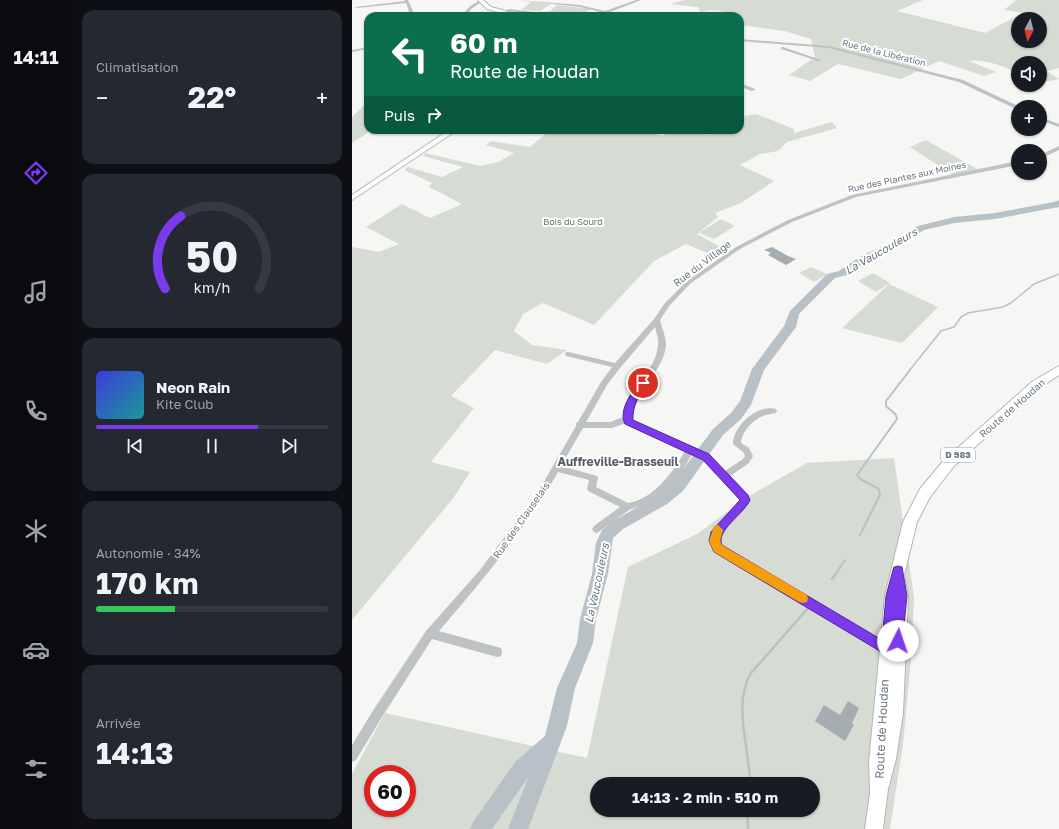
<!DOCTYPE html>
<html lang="fr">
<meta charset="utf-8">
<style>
:root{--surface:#171b24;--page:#242831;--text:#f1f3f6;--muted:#9ea1a6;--line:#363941;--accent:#7c3aed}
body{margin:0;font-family:"Golos Text",sans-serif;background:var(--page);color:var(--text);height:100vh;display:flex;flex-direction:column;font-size:15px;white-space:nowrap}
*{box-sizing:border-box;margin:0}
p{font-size:13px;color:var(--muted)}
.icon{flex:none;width:22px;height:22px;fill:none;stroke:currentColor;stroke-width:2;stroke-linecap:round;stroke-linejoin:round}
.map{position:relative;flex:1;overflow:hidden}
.drawer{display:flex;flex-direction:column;gap:10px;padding:10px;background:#0d0f14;width:280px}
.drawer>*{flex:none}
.guide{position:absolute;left:12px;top:12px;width:380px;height:122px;border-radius:12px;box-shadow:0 1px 3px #0004;background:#0b6e4f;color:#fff;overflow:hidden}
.needle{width:26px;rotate:187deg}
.fabs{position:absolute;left:659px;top:12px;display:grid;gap:8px}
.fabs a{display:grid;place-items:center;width:36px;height:36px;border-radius:50%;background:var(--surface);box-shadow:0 1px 3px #0004;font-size:20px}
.speed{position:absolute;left:12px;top:765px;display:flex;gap:8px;font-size:20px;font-weight:700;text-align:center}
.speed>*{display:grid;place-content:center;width:52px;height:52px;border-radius:50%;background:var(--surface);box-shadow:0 1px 3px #0004;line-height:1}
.speed .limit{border:6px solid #d22;background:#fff;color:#111}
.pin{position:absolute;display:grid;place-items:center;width:34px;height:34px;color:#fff;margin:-17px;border:2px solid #fff;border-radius:50%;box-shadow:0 1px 4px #0007}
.me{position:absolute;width:44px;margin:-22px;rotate:4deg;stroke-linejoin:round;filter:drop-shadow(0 0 3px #0008)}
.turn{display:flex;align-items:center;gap:14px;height:84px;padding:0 20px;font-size:18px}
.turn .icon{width:52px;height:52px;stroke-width:2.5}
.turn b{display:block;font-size:28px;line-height:34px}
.then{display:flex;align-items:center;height:38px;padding:0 20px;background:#0003;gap:8px;font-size:15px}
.big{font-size:30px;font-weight:700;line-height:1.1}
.drawer .widget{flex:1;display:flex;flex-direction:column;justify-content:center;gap:6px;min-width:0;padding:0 14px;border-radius:12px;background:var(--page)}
.drawer .dial{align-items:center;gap:0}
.dial svg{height:104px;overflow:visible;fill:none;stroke:var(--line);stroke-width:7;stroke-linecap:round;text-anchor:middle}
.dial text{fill:var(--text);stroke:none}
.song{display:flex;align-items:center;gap:12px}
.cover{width:48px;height:48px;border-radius:6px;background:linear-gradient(135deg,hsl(240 70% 55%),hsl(180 70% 35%))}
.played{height:4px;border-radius:2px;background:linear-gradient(90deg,var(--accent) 70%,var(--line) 70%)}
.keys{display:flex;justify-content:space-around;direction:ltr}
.heat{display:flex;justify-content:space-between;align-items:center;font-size:22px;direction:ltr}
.charge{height:6px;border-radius:3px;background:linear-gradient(90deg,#34c759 34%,var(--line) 0)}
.trip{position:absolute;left:238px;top:777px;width:230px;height:40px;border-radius:20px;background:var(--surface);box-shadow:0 1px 3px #0004;font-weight:700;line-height:40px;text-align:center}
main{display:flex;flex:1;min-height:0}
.dock{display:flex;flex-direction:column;width:72px;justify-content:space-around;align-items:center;background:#090b0e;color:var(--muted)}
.dock .icon{width:28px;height:28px}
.dock .selected{color:var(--accent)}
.dock b{font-size:18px;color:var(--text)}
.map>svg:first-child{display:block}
</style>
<main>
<nav class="dock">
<b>14:11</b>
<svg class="icon selected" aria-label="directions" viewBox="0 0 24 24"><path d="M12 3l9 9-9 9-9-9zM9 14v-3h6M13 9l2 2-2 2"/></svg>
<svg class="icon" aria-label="music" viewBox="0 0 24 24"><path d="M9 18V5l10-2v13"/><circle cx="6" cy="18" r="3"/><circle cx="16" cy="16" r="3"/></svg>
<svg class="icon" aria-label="phone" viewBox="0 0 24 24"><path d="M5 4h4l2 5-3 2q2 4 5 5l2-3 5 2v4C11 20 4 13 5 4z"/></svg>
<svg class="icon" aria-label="climate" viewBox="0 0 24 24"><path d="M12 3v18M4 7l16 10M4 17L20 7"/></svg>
<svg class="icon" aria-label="car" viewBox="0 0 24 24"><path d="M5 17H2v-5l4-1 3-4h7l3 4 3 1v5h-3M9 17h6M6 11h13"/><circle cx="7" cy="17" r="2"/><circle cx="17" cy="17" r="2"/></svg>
<svg class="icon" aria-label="filters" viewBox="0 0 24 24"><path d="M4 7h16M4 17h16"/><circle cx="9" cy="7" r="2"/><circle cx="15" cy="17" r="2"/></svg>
</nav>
<section class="drawer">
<div class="widget"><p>Climatisation</p>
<div class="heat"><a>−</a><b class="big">22°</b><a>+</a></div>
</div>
<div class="widget dial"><svg viewBox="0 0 100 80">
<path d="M14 69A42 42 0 1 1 86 69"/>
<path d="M14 69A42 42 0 0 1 26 13" stroke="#7c3aed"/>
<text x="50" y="56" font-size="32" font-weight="700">50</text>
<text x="50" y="72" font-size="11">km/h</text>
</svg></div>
<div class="widget">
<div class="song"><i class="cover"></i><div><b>Neon Rain</b><p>Kite Club</p></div></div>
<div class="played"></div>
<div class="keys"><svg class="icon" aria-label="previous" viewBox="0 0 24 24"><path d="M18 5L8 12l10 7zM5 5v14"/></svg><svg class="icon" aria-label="pause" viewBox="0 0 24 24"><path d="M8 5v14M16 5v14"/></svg><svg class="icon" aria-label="next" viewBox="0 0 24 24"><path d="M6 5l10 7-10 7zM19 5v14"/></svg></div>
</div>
<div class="widget"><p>Autonomie · 34%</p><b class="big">170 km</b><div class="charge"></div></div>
<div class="widget"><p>Arrivée</p><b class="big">14:13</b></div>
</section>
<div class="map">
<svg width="707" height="829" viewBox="0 0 707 829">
<rect width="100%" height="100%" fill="#f6f6f4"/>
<!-- green -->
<path fill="#d6dbd3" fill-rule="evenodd" d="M333,0H571L545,11L633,33L670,13L652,10L664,0H707V68L695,71L707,79L688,83V63H666V73C654,67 630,58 617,61L644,72L632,76L587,61L549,79L486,64L458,81L437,75L463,57L459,39L433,31L388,25V16H376L378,14C369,10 359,9 349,12L346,7L318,4ZM666,19H688V41H666Z
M179,2L199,4L188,11L169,10Z
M205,5L239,9L228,15L196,13Z
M16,105V119L13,121L16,122V130H20L0,143V117L11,106Z
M404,114L442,129V133L480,122L485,128L435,142L426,151L408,154L388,165L422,181L389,203L363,213L366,217L345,234L374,250L363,256L334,244L302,261L242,325L191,303L171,314L162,331L180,345L215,350L195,364L143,350L99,396L122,408L79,462L118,472L102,497L0,620V247L27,252L47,244L14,227L50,204L78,218L110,204L77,187L80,183L52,170L56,167L90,177L111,167L71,156L73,153L128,166L146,162L162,153L134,145L139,141L178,147L198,130H291L310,136C324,128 339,128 353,135L360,130H388V117Z
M574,140L627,170L601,175L558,147Z
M369,219L383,226L362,239L347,233Z
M459,267L475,274L462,282L447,273Z
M521,273L538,283L524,292L506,281Z
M537,284L586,307L550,343L490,328Z
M542,458L562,598L559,659L551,744L538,829H0V774L33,713L235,758L276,567L345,534L397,496L455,463ZM21,774H55V808H21ZM245,784H461V810H245Z"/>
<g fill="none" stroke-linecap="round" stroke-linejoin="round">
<!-- stream-far2 -->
<path stroke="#b8c2c6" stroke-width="1.5" d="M698,205L707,201
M557,371L589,331L602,327L609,317L616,313L651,307L659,303L682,284L707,274"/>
<!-- stream-far1 -->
<path stroke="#b8c2c6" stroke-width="2" d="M508,535L528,495L527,489L508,479L505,475L545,419L544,415L534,406V401L558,370
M485,572L493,560"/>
<!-- stream -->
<path stroke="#b8c2c6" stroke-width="2.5" d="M480,579L486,571
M398,784C398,748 380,706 399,673L457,607
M395,810L396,829"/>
<!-- river -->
<path fill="#b8c2c6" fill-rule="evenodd" d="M707,201V207L643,219L602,223L572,230L546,247L517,260L495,275L483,278L447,314L444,327L412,370L399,405L389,419L371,435L331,491L315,504L271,529L261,538L256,574L244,619L241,643L223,688L215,726L176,829H156L177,776L140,829H118L121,822L164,761L193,736L205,688L225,643L228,619L240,574L244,543L250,530L261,521L305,496L321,483L361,429L379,413L388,401L400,369L432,326L438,311L475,274L487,271L509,256L538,243L566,226L602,217L643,213Z"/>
</g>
<!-- building -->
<path fill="#a6adb2" d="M420,247L436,256L444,259L434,265L416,255L419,253L412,250Z
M496,701L507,708L500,723L502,725L493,741L463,721L472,705L488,715Z"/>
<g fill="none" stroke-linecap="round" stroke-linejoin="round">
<defs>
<path id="secondary" d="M126,0H131L139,7L154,11V16H148L149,13L135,9Z
M97,130H105L0,200V195Z"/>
<path id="primary" d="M707,366V375L689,387L602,466L578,497L565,522L552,575L556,597L551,713L544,759L536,789L531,829H513L518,793L517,762L533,596L551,522L568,489L592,460L681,381Z"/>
</defs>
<!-- secondary casing -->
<use href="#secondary" stroke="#b3b7bb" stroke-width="2"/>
<!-- primary casing -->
<use href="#primary" stroke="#b2b6b9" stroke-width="2"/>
<!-- minor -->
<path fill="#bec2c5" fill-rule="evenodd" d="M52,0H56L61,11L59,16H55L57,11L54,3L5,8L3,7L53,1Z
M128,0L131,1L119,9L114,16H110L117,7Z
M165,0L228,5L253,11L284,0H289L258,12L272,16H265L228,7Z
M158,9L203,15L205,16C187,16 168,9 151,13L149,12Z
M388,39L477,46L611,80L668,107H666V109H664L607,82L477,48L388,41Z
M16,47V49L0,52V50Z
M429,47H431L469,60L466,61L429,49Z
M388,83L403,89V90L399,91L388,86Z
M688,117L707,124V127L688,120Z
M707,146V150L688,159V155Z
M666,161V165L504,197L440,222L388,249L339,283L318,305L308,320C310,328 314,337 314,345C312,372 282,389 279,418L283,422L338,446L342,447L343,448L357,455L373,471L391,459L393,456L391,452L381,444C381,426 405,404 424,409L425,411L424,413C420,414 415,414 411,416C401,420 390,431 389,443L397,448L401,456L397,463L378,476L394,493L397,500C390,516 364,526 370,547L541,646L542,650L541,654L537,655L533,654L363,552C350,527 376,516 389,500L387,497L368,478L351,459L340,454L326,478L314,490L296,503L277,510L245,533L242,532L240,529L242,526L268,507L236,491L235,489L237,480L206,472C173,530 130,581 87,631L145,647L149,648L150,652L149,656L145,657L80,639L30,717L4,760L0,762V745L22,709L74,631L128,570L186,492L224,426V423L226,422L249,382L260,367L214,356L213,354L214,352H217L263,363L302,319L313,303L335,281L384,247L436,220L500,195ZM303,327C304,333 307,339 306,345C304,373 274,389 271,417L259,422H234L255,385L268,368ZM274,423L277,426L333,451C321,472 302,499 276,503L244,487L246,478L245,476L209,466L231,428H260Z"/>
<!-- secondary -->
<use href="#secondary" fill="#fff" fill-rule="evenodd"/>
<!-- primary -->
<use href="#primary" fill="#fff" fill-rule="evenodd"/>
</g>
<!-- route -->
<path fill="#7c3aed" stroke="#51269a" d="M291,380L295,383C288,394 280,406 281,420L357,454L396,495L398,500C392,514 363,531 370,545L530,640L534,596L541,570L542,567L546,566L550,567L555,596L550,645L546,646L541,643L539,653L535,655L531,653L362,552L357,541L359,532L388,500L351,460L273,424C266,410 280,392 288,381Z"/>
<!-- slow -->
<path fill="#f59e0b" d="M366,525L371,530L368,541L370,545L455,595L456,598L455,602L451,603L447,602L362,552L357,541L362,526Z"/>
<g text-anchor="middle" stroke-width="4" stroke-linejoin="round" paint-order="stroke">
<!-- far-street labels -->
<g font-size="9" fill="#697682" stroke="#fff">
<text transform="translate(532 53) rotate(14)" y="3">Rue de la Libération</text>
<text transform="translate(555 177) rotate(-12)" y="3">Rue des Plantes aux Moines</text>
</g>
<!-- far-park labels -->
<g font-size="9" fill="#6a7a67" stroke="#fff">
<text x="221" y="225">Bois du Sourd</text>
</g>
<!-- shield labels -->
<rect fill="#fff" stroke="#969fa8" stroke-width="1" x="589" y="448" width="34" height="14" rx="3"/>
<g font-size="9" font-weight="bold" fill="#697682">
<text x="606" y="458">D 983</text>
</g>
<!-- street labels -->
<g font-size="10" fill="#697682" stroke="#fff">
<text transform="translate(350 263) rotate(-37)" y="4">Rue du Village</text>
<text transform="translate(660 408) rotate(-41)" y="4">Route de Houdan</text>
<text transform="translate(169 520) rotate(-55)" y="4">Rue des Clauselais</text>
</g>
<!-- water labels -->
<g font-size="11" font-style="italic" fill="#64767e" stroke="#fff">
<text transform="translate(529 251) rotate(-30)" y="4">La Vaucouleurs</text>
<text transform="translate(245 583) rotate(-78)" y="4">La Vaucouleurs</text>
</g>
<!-- quarter labels -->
<g font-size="12" font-weight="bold" fill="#565f68" stroke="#fff">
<text x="266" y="466">Auffreville-Brasseuil</text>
</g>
<!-- near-street labels -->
<g font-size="12" fill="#697682" stroke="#fff">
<text transform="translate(530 729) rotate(-87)" y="4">Route de Houdan</text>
</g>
</g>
</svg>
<div class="fabs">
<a><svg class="needle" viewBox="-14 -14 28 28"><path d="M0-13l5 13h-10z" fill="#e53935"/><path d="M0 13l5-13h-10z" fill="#9ea1a6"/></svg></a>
<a><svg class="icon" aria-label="sound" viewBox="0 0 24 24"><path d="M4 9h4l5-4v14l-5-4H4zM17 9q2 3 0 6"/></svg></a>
<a>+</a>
<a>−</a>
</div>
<div class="speed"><div class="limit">60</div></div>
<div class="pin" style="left:291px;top:383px;background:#d93025"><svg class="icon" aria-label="arrive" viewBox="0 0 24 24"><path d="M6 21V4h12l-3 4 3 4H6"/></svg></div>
<svg class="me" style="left:546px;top:641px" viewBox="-20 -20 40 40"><circle r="19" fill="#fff"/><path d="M0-13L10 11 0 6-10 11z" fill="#7c3aed"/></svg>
<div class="trip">14:13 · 2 min · 510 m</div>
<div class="guide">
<div class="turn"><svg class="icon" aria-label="left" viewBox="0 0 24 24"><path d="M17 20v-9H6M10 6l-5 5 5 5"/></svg><div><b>60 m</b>Route de Houdan</div></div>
<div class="then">Puis<svg class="icon" aria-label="right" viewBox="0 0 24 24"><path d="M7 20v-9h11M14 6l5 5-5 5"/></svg></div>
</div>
</div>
</main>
